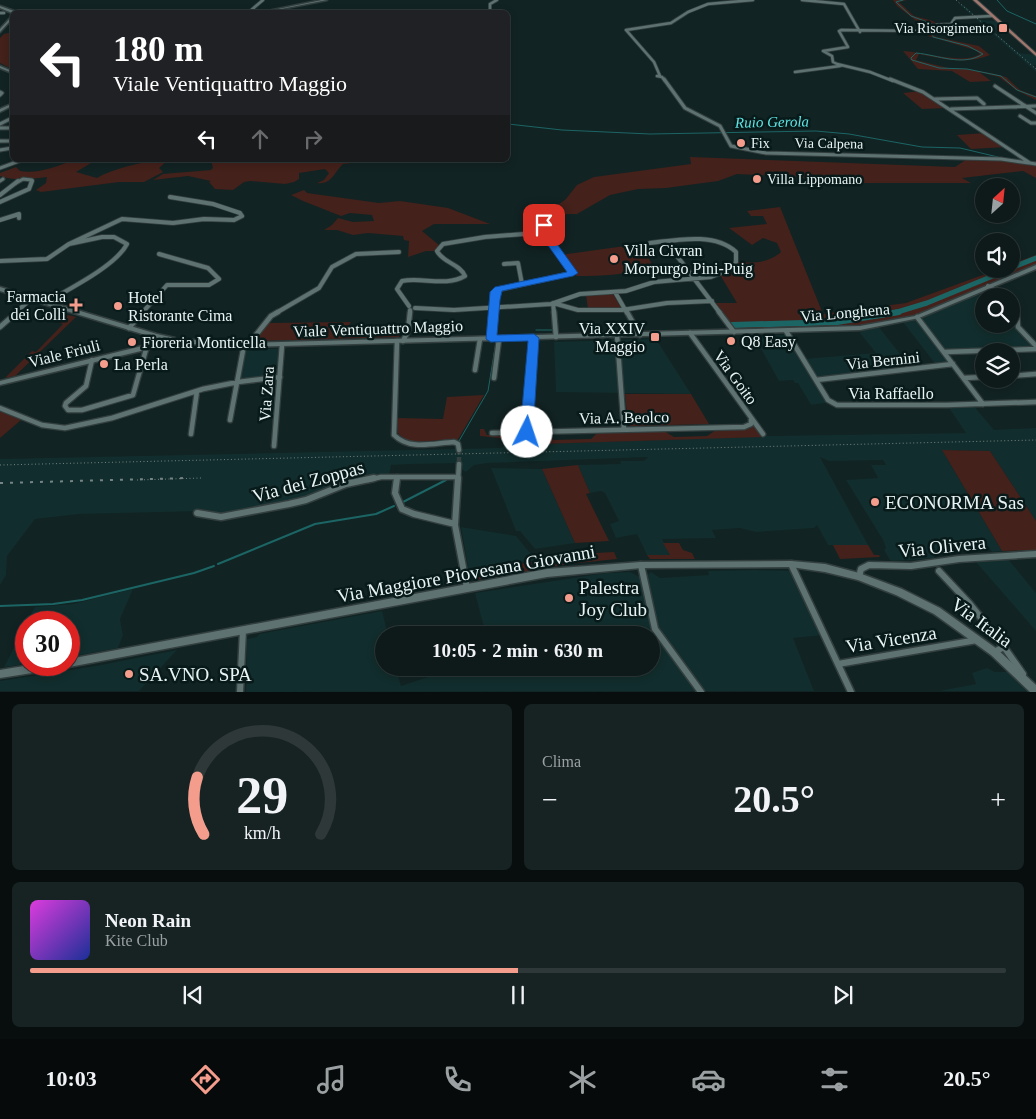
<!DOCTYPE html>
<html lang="it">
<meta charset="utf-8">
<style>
:root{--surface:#0e1a1a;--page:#172323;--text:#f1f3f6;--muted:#9ba1a2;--line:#2e3839;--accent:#f49d8d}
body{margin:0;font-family:"Times New Roman",serif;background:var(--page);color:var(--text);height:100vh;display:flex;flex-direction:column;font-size:19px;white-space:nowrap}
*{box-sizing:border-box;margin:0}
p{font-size:16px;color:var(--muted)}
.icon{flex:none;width:28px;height:28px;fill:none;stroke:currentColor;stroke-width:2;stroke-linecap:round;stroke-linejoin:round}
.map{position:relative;height:692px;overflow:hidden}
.drawer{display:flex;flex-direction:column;gap:12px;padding:12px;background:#080e0e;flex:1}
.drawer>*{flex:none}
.banner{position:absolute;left:10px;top:10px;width:500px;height:152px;border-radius:8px;box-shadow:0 2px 8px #0003,0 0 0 1px var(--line);background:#202124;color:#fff;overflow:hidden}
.needle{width:32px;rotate:27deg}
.buttons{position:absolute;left:975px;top:178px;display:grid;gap:10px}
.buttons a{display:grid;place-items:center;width:45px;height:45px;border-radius:50%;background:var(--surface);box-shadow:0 2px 8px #0003,0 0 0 1px var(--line);font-size:25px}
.speed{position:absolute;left:15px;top:611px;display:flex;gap:10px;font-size:25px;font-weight:700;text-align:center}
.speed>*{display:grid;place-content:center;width:65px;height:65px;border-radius:50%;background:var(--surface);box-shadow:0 2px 8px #0003,0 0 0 1px var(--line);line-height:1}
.speed .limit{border:8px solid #d22;background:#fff;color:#111}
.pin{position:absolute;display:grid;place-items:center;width:42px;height:42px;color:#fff;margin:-21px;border-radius:10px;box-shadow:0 2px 8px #0006}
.me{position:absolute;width:55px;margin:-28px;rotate:4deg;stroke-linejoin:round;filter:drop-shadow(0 0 4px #0008)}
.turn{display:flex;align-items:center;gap:18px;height:105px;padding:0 20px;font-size:22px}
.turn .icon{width:65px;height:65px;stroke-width:2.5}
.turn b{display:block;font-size:35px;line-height:42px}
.lanes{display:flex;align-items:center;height:48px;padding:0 20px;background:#0003;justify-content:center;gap:25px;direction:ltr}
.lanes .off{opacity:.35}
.big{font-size:38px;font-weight:700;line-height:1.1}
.drawer .card{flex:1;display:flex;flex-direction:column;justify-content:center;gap:8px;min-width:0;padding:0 18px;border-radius:8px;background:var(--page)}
.drawer .dial{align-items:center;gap:0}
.dial svg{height:130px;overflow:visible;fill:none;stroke:var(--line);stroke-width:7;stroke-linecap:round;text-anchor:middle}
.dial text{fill:var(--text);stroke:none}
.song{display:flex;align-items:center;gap:15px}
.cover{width:60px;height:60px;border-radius:8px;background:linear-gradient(135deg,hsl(300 70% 55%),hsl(230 70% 35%))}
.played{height:5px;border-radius:2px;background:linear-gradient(90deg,var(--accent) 50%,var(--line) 50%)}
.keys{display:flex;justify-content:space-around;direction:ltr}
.heat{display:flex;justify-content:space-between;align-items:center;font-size:28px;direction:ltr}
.drawer .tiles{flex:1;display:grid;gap:12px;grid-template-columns:1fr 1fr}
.card:last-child{grid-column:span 2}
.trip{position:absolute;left:375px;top:626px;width:285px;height:50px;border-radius:25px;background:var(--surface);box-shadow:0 2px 8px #0003,0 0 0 1px var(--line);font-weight:700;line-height:50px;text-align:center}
.tabs{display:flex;height:80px;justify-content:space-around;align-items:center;background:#060a0a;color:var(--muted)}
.tabs .icon{width:35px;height:35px}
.tabs .on{color:var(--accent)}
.tabs b{font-size:22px;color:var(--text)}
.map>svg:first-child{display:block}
</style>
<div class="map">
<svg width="1036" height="692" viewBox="0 0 1036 692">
<rect width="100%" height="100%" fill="#122323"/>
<!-- built -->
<path fill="#122d2d" d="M960,5H964L980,20L998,21L1007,29L992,30L1019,53L1036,55V65H1033L1036,68V72Z
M975,292L984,298V324H1011V317L1017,321L1036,349L945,352L953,364L937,366L902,321Z
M878,326L912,369L817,380L831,402L811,405L798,383H795L793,380L779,381L754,336L786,335L810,375H812L803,359L876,353L860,333L862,331L860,328Z
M656,339L691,394L556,392L554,342Z
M245,349H279L277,376L241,380Z
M972,404L994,430L1036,428V521L990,451L942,450L1002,551L992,552L989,547L964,549L933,554L935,558L893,561L890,560L884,550L886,548L883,540L846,480L878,478L871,465H886L883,460L829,461L820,457L868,545H828L817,525L814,528L756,532L740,528L712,530L716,538L662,539L670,555H647L637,534L616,538L610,524L619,521L605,493L601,491L590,493L578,465L621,464L620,461H644L648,457L488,463L474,465L466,472L461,469L462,463L410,464L391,465L389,475L343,480V483L303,499L223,515L203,511L79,514L35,519L7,556L6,575L0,585V459L501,448L505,445L768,436L966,433L947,405Z
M491,468L542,469L575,543L535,549L520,531H516Z
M461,527L516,536L536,560L469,572Z
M1008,559L1036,593V631L975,561Z
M755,570L795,571L824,635L793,638L814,691L246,692L247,639L257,637L259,634L382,611L388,635H384V668H396L401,686L454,668H651V635H486L475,593L606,573L630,572L638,576H646L651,572L660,578L709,575L708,571Z
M133,589L120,619L123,635L118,648L69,657V622H26V664L4,667L17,642L14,641L17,635H15L18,630H21L35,607L73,604Z
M177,650L139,691H0V681L96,666Z
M987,668L995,672H1007L1027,691H939L976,684L972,673Z"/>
<!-- green -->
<path fill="#44211b" d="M893,0H907L899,2L914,16L933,21L944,29L934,35L936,37L979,46L990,55C965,65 943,59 919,54L916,60L948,68L967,69L995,74L1006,77L1020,90L1036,96V100L1016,90L999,77L979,72L991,81L970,82L952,71L918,69L903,51C924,52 964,65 980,54L975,50L928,36L930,32L937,28L936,26L919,23L897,6Z
M12,32V69L0,63V38L4,34Z
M921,91L947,108L922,109L903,93Z
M985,133L1006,147L971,149L957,135Z
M690,157L955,167L967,159H1001L1029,163L1027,161H1036V178L1023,171L962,178L971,183H816L801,177L737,174L718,181L666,188L638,189L610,195L577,214H567L551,218L543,216L566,199L577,185L594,177L691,164Z
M73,160H96L76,172L97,178C113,168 150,160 168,160L159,168L163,172L144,182H119L41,192L36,190L46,183L47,177C32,179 14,181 0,176V173L16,167L20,171C37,174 57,167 73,160Z
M211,160H318L324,163L336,160H381L343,164C334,172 332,185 317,183L324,180L329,173L325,169L299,173V179L294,182L285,184L250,181L244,182L233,190L215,189L209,182L211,181L188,176L153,180L163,174L211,170L213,168Z
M304,190L307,193L379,203L400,201L448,208L490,224H434L422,231L440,246L437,251H426L408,257L409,241L404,240L403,236L368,233L353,235L337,230H324L332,225L338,218L353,222L374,221L372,215L350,213L341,216L303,201L291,195Z
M780,207L823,314L906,303L999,269H1011V264L1036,255V266L923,314L870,327L734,332L729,326L731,323L715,303H737L719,273L728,270L736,262C753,263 767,264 781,252L777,243L763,238L752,245L729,228L767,224L763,216H751L747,211Z
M640,244L652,264C628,276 603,276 577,276L573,273L560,255Z
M613,294L621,308L588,309L586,295Z
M68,315L76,317L15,376L5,378L32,351L36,352L63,324L60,323Z
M351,322L345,331C364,331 381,333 400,332L399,337L255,341L268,323Z
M625,394H691L709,424L630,426L628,424Z
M484,395L457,441C439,436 411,450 398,433L397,418L443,419L447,397Z
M0,411L21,420L0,438Z
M754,426L763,437L505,445L507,442L499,438L480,436V429H484L487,435H501L502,438L512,437V434H546L554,440L591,439L598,432L664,431L674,437L707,436L716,430L749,429Z
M942,450L990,451L1036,521V550L1002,551Z
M578,465L590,493L586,494L609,541L575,543L542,469Z
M663,543H679L683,550L692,553L695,559H650L647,555H670Z
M833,545H868L874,555H879L880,557L840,559Z
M614,552L617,559L568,564L476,580L472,572L579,554Z"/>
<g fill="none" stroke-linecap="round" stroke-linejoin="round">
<!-- stream-far1 -->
<path stroke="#1c6565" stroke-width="1" d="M903,0L896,2L911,16L938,26L939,29L932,32L933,37L968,46L983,54C962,67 939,55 916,53L911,58L912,60L939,68L967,69L1001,76L1017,90L1036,97
M997,0L1007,11L1036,24
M508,124L562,130L650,134L816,131L849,134L922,147L960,148L998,157
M536,330H553
M459,441L488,391L495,348"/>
<!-- stream -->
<path stroke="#1c6565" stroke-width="2" d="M403,502L446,480
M218,564L315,524L376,514L394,506
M0,606L53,604L82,600L194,573L214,566"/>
<!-- canal-far1 -->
<path stroke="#1c6565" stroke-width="5" d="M1011,268L1036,258
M894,313L927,303L1010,269"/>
<!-- canal -->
<path stroke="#1c6565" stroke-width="6" d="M732,325L837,322L899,312"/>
<!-- street-tunnel -->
<path stroke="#324242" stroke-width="4.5" stroke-dasharray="4.5 2.5" stroke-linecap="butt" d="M459,450V464"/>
<defs>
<path id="street-far4" d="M802,0L844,4L860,32
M490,9V4L497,0
M249,12L263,0
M0,13H4
M795,72L840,66
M657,76L662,77L665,81
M660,76L654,62L626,30L671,23L688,12L708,4L753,0
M893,81L870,72L837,64L833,62L832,56L823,51L848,47L839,31L841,30L920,31L928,30L936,25L951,24L955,18L992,16"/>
<path id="street-far3" d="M664,79L685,108L720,126L731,146L766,153L1001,159L1029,163
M890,79L923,92L1030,163L1036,164
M995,86L1036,113
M0,92L2,93L0,95
M935,99L977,98L984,104
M951,109L1036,106
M1020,116L1031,123H1036
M0,124L12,118
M0,128H12
M0,141H12
M0,150L12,148
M0,168L22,160
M0,181L3,179
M16,183L23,179L32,180L31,183"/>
<path id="street-far2" d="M0,195L18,181
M0,202L29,189L32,181
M0,220L19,214V218
M69,244L122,219L173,223L204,219L234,220L242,216L240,213L213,204L170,197
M671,248L720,313
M0,261L47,259L69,244L102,237H114L127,244C116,266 67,290 45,303
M504,264L518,263L522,284
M988,286L1006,296
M615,292L627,313
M1011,300L1017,306L1016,313
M409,306L397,289L402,281C422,277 446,287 465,276C459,263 443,263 437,251L443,244L485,237L524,234
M415,308L454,310L551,304L580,294L626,291L654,282L711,277L731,269L736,262V252C715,232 676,240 650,243
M15,313L31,299
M142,313L167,285H209L219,279L208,268L159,254
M276,313L319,288L332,267L356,254L399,252
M410,313V310
M493,313L494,300L498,290L573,273L547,237L543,225L550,224
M554,313L553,303L578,310H622L667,303L712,301"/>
<path id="street-far1" d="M554,312L556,337
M627,312L640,335
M719,312L734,332
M1017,312L1018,327L1036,346
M917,317L983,404
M0,327L17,312
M129,328L143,312
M786,331L828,400L837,405H947L1036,402
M690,333L763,434
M617,335L624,430
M491,339L493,312
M397,341L394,435C410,451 434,443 454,442L458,444L459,450
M403,341L408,331L410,312
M248,345L271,316L278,312
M945,352L1036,349
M92,360L86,386L66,403L65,406L68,410H82L133,395L147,346
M475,370L480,339
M1011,376L1036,374
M494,378L499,339
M964,378L984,377
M816,380L953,364
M0,408L42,425L65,428L112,418L203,389L238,382L280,377
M230,420L244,345
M527,432L533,338
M492,433L744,427L751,424V419
M191,434L197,391
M274,446L282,345
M368,480L381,477H458
M397,480V477
M458,480L459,464"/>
<path id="street" d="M397,478L395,493L402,509L414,514L455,524
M458,478L455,525L467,588
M197,513L221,517L289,504L306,500L346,484L374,478
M791,564L851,692
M641,565L655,629L701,692
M939,571L970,604L1004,647L994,652
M859,577L861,569L869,565L911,566L959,559L1036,554
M1004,647L1023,674
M838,664L977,640
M240,692L243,630"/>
<path id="secondary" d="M322,0H327L266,12H263Z
M0,6L14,11V12L12,13L0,8Z
M11,17H12V19L0,32V29Z
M0,66L12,71V73L0,68Z
M11,104H12V106L0,112V109Z
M1036,265V269L919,318L860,330L248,347L174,343L0,385V381L146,345L145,344L146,340H150L151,343H155L169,340L159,338H150L149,336L0,291V287L157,334L175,338L176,339L248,343L860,326L915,316Z
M791,561L825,564L859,573L902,589L940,608L997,649L1036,685V692H1030L991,655L934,614L896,595L858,580L825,572L791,567L641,568L547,577L69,667L65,665H69V659L547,569L641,562Z
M30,665H63L61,668L58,669L0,678V670Z"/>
<path id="primary" d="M973,0H977L1036,53V56Z"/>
</defs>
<!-- street-far4 casing -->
<use href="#street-far4" stroke="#333f3f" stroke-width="4"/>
<!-- street-far3 casing -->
<use href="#street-far3" stroke="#333f3f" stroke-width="5"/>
<!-- street-far2 casing -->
<use href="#street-far2" stroke="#333f3f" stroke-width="5.5"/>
<!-- street-far1 casing -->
<use href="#street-far1" stroke="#333f3f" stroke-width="7"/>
<!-- street casing -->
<use href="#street" stroke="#333f3f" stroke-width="9"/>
<!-- secondary casing -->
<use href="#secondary" stroke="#333f3f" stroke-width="3"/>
<!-- primary casing -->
<use href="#primary" stroke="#333f3f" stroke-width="2"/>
<!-- street-far4 -->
<use href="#street-far4" stroke="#5e7271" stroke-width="2.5"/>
<!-- street-far3 -->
<use href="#street-far3" stroke="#5e7271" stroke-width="3"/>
<!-- street-far2 -->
<use href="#street-far2" stroke="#5e7271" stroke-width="4"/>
<!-- street-far1 -->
<use href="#street-far1" stroke="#5e7271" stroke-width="4.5"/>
<!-- street -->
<use href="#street" stroke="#5e7271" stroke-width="6"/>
<!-- secondary -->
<use href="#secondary" fill="#5e7271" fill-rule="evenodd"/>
<!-- primary -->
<use href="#primary" fill="#a0776e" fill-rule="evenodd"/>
<!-- rail-far1 -->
<path stroke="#758484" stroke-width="1" stroke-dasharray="1 2.5" stroke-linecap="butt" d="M956,0L1036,69
M0,465L1036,440
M137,480L201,478"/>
<!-- rail -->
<path stroke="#758484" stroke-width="2" stroke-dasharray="3 7" stroke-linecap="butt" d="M0,483L187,478"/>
</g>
<!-- route -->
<path fill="#1a73e8" stroke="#114b97" d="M544,222L549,225L547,227L552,237L578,273L573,276L502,291L500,300L497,335L534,334L539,338L533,432L531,435H522L520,432L528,341L491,342L486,339L490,292L495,287L567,272L542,237L538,227Z"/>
<!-- markers -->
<g fill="#f49d8d" stroke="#081a1a" stroke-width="2">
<rect x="998" y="23" width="10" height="10" rx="2.5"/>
<circle cx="741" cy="143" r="5"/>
<circle cx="757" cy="179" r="5"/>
<circle cx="614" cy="259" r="5"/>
<path d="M73.5 297.5h5v5h5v5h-5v5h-5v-5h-5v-5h5z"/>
<circle cx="118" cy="306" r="5"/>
<rect x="650" y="332" width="10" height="10" rx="2.5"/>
<circle cx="731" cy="341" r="5"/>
<circle cx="132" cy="342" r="5"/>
<circle cx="104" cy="364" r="5"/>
<circle cx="875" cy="502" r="5"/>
<circle cx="569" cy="598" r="5"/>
<circle cx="129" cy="674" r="5"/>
</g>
<g text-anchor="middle" stroke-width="5" stroke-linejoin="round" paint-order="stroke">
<!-- far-poi labels -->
<g font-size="14" fill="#e9f4f4" stroke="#081a1a" text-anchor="start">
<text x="993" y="33" text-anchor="end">Via Risorgimento</text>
<text x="751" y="148">Fix</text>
<text x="767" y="184">Villa Lippomano</text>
</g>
<!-- far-street labels -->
<g font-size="14" fill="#e9f4f4" stroke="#081a1a">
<text transform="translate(829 143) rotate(1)" y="5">Via Calpena</text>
</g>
<!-- far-water labels -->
<g font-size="15" font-style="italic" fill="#5ee5e4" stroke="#081a1a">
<text transform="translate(772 122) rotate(-1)" y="5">Ruio Gerola</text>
</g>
<!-- poi labels -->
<g font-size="16" fill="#e9f4f4" stroke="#081a1a" text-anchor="start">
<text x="624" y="256">Villa Civran<tspan x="624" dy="18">Morpurgo Pini-Puig</tspan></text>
<text x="66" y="302" text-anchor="end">Farmacia<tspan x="66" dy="18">dei Colli</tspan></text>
<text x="128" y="303">Hotel<tspan x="128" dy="18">Ristorante Cima</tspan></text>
<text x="645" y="334" text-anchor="end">Via XXIV<tspan x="645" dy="18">Maggio</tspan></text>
<text x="741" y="347">Q8 Easy</text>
<text x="142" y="348">Fioreria Monticella</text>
<text x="114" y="370">La Perla</text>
</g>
<!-- street labels -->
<g font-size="16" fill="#e9f4f4" stroke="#081a1a">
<text transform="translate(845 312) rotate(-5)" y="6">Via Longhena</text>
<text transform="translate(378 328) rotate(-2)" y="6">Viale Ventiquattro Maggio</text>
<text transform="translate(64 353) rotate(-14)" y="6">Viale Friuli</text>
<text transform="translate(883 360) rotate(-6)" y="6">Via Bernini</text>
<text transform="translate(736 377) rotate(54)" y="6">Via Goito</text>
<text x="891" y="399">Via Raffaello</text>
<text transform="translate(266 394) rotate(-86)" y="6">Via Zara</text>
<text transform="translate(624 417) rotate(-1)" y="6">Via A. Beolco</text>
</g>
<!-- near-street labels -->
<g font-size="19" fill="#e9f4f4" stroke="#081a1a">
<text transform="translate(308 481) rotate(-15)" y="7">Via dei Zoppas</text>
<text transform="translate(942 546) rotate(-6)" y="7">Via Olivera</text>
<text transform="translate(466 573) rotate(-10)" y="7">Via Maggiore Piovesana Giovanni</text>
<text transform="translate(982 622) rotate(36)" y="7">Via Italia</text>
<text transform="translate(891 639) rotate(-9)" y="7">Via Vicenza</text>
</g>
<!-- near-poi labels -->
<g font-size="19" fill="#e9f4f4" stroke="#081a1a" text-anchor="start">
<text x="885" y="509">ECONORMA Sas</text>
<text x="579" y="594">Palestra<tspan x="579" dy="22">Joy Club</tspan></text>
<text x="139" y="681">SA.VNO. SPA</text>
</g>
</g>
</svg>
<div class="buttons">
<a><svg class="needle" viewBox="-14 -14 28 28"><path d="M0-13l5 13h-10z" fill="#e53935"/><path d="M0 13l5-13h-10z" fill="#9ba1a2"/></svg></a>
<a><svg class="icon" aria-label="sound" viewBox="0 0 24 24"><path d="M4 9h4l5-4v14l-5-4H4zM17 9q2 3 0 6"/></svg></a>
<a><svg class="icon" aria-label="search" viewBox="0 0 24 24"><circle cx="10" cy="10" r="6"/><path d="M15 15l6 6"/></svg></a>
<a><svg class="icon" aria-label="layers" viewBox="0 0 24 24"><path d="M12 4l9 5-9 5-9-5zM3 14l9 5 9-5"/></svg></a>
</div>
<div class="speed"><div class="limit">30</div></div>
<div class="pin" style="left:544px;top:225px;background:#d93025"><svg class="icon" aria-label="arrive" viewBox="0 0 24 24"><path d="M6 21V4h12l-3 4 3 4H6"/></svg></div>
<svg class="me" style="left:527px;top:432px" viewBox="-20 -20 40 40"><circle r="19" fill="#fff"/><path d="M0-13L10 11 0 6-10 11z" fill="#1a73e8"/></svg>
<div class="trip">10:05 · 2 min · 630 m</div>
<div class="banner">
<div class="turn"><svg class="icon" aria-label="left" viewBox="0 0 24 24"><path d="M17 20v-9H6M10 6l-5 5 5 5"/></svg><div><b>180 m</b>Viale Ventiquattro Maggio</div></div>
<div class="lanes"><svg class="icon" aria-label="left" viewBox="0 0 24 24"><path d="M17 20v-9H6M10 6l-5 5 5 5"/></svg><svg class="icon off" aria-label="ahead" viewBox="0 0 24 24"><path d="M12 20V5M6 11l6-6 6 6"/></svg><svg class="icon off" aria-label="right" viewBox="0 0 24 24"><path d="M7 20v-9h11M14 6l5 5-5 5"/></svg></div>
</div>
</div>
<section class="drawer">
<div class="tiles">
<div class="card dial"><svg viewBox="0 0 100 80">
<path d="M14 69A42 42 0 1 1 86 69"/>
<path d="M14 69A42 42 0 0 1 10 34" stroke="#f49d8d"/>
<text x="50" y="56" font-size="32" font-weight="700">29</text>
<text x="50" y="72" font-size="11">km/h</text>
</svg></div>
<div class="card"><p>Clima</p>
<div class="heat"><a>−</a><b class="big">20.5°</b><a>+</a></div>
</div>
<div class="card">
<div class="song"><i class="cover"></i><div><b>Neon Rain</b><p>Kite Club</p></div></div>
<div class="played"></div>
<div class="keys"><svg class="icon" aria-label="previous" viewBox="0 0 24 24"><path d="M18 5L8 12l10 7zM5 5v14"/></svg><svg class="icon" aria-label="pause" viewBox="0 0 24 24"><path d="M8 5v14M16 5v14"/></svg><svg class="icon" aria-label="next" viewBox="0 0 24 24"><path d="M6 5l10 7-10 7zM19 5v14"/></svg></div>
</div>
</div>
</section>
<nav class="tabs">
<b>10:03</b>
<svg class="icon on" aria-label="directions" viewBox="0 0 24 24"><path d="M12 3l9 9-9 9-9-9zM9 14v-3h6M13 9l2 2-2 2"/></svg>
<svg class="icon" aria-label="music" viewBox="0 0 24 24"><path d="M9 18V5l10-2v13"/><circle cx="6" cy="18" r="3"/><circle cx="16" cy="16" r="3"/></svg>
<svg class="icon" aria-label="phone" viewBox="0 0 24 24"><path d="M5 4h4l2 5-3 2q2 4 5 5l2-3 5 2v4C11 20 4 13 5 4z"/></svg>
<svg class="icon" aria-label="climate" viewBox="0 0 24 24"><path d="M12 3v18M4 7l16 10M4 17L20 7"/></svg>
<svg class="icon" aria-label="car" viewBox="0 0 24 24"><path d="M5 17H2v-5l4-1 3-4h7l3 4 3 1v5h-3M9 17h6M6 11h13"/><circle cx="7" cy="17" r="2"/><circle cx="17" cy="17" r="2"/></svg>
<svg class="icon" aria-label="filters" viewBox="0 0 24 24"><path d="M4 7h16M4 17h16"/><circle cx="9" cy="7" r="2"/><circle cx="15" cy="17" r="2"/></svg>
<b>20.5°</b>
</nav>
